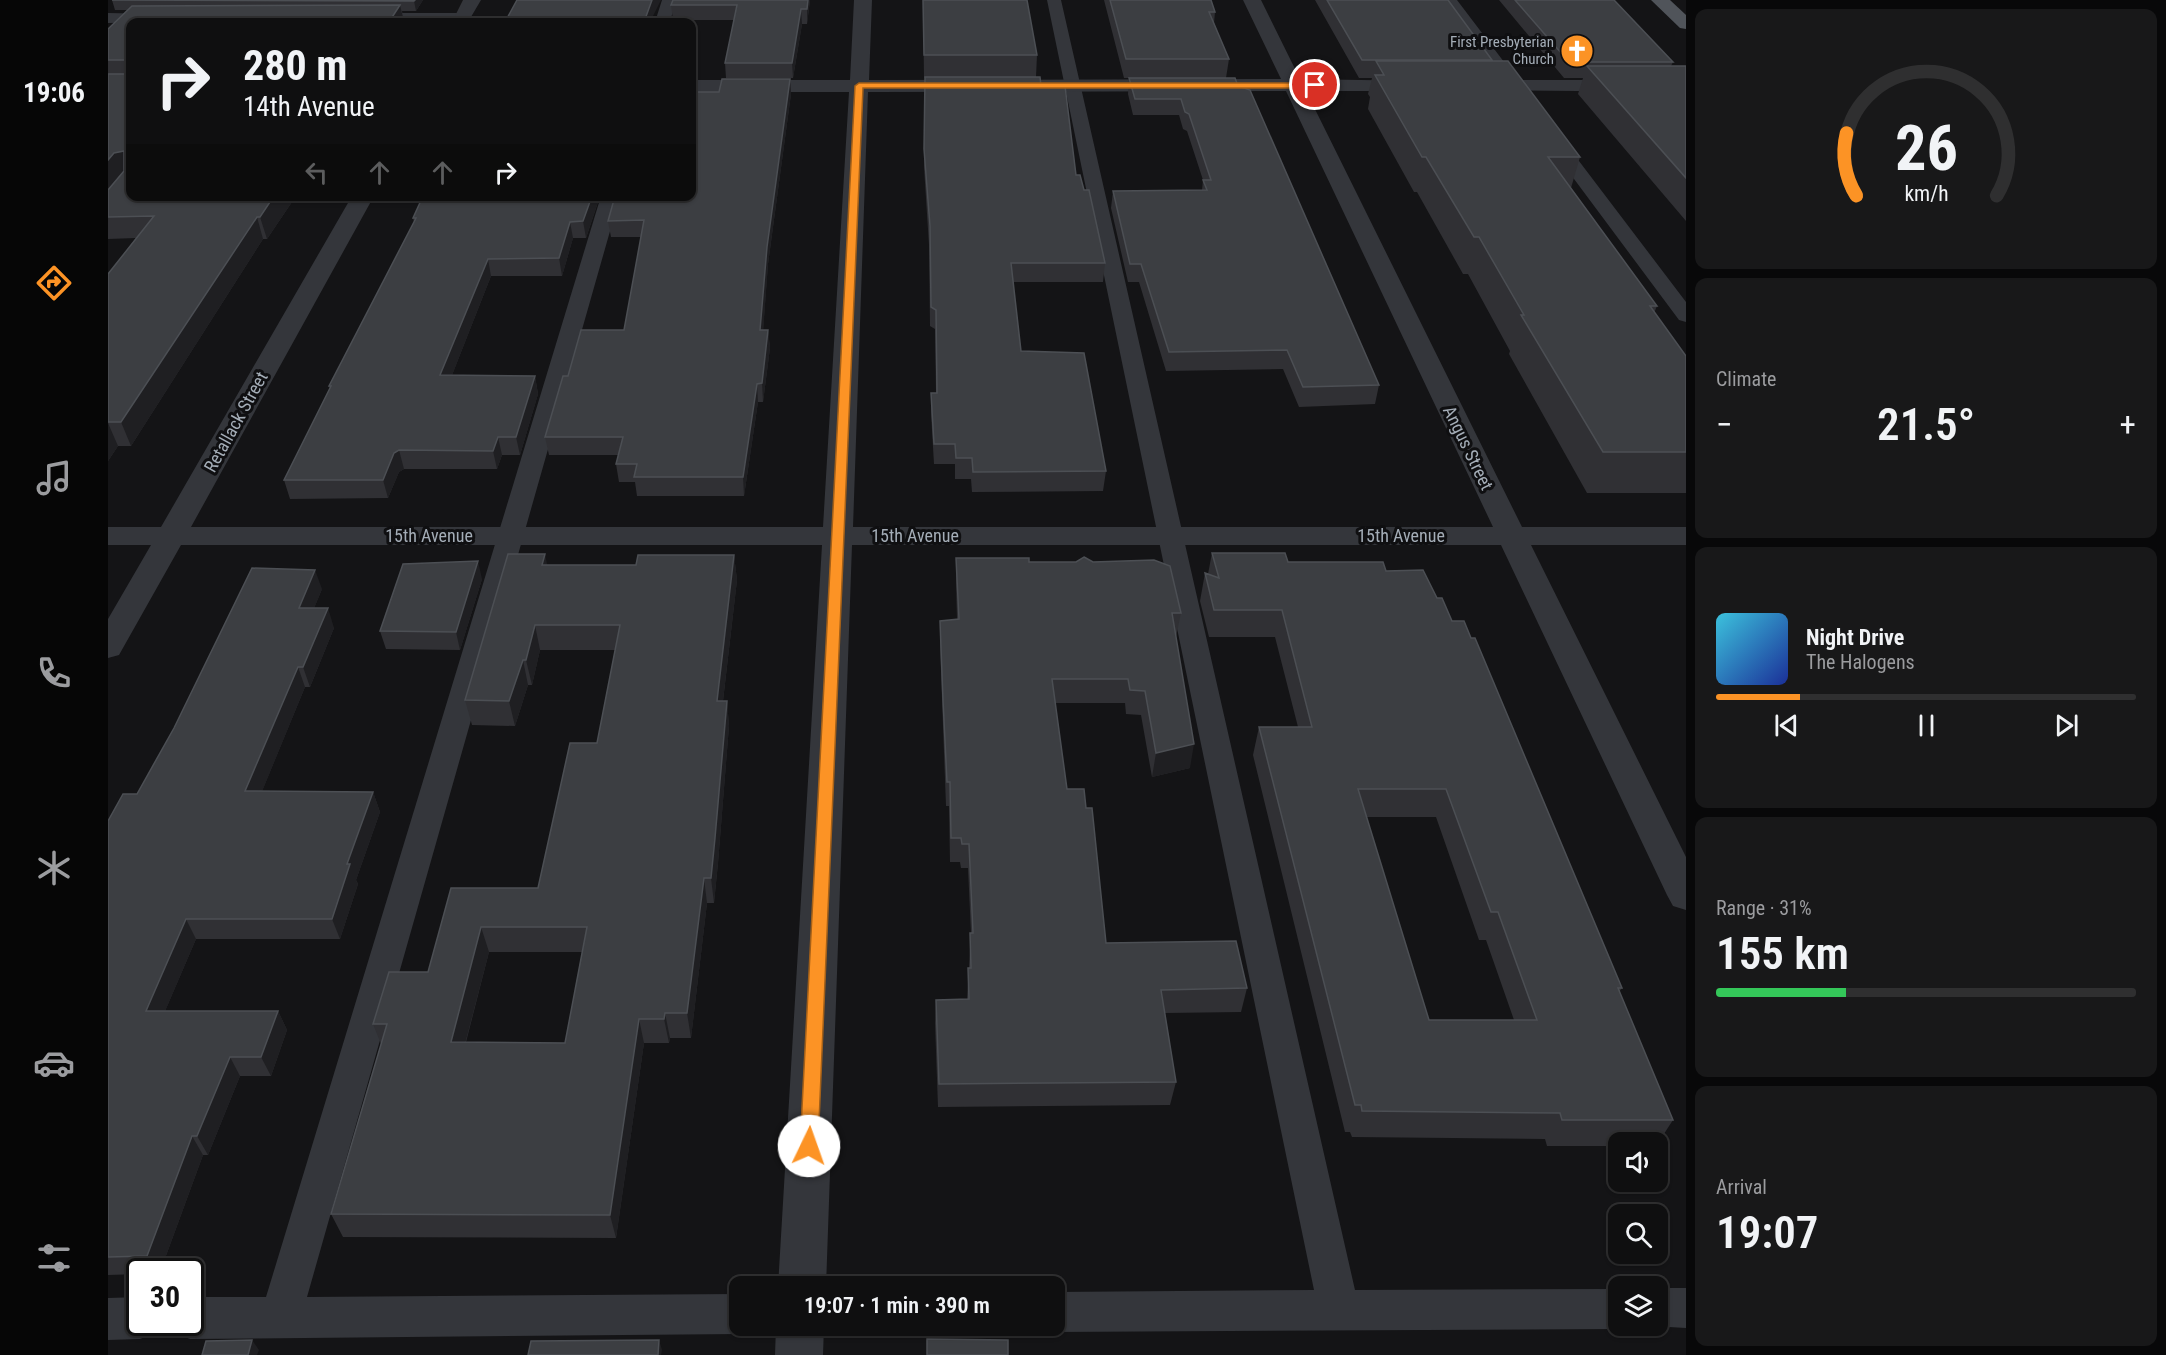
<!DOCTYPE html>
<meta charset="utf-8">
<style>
:root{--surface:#0f0f10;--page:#181819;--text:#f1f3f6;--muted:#9b9c9f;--line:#2f2f30;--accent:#fc9325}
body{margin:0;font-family:"Roboto Condensed",sans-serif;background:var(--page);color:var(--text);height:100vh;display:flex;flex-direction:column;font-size:22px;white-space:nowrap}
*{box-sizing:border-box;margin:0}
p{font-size:20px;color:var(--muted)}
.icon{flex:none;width:33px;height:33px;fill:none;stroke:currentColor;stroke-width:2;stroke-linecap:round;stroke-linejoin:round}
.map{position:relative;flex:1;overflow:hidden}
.panel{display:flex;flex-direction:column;gap:9px;padding:9px;background:#080809;width:480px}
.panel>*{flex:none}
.hud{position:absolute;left:18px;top:18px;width:570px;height:183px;border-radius:12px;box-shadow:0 2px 4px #0004,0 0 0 2px var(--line);background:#0f0f10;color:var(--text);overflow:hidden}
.buttons{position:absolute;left:1500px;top:1132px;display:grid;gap:12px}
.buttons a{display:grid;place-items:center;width:60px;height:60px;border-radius:12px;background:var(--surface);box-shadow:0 2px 4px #0004,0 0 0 2px var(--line);font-size:30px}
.speed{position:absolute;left:18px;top:1258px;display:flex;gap:12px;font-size:30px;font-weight:700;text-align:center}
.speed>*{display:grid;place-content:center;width:78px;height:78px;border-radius:50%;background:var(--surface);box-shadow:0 2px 4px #0004,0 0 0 2px var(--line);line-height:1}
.speed .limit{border:3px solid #111;border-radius:9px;background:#fff;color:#111}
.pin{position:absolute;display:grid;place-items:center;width:51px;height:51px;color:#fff;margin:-26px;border:3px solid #fff;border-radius:50%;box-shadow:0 2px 6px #0007}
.me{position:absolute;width:66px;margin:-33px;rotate:3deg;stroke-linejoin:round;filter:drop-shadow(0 0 4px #0008)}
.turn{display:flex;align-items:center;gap:21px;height:126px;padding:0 18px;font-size:27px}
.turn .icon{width:78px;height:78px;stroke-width:2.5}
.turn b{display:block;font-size:42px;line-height:51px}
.lanes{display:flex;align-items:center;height:57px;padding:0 18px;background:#0003;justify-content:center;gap:30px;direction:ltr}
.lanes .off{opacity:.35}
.big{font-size:45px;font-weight:600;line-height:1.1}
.panel .tile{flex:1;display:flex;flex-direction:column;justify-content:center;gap:9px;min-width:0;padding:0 21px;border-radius:12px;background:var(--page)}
.panel .dial{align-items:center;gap:0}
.dial svg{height:156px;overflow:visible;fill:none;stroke:var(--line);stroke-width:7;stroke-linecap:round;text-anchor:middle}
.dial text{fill:var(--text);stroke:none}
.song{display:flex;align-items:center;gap:18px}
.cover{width:72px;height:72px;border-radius:9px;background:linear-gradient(135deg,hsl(190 70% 55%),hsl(230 70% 35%))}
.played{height:6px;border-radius:3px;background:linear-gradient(90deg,var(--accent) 20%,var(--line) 20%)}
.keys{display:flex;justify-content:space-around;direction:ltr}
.heat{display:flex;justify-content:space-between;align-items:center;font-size:33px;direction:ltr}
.charge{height:9px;border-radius:4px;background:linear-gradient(90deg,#34c759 31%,var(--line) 0)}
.trip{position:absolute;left:621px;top:1276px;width:336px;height:60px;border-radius:12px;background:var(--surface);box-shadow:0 2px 4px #0004,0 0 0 2px var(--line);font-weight:600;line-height:60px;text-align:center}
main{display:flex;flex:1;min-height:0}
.dock{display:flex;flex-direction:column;width:108px;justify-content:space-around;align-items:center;background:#060606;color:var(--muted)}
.dock .icon{width:42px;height:42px}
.dock .active{color:var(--accent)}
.dock b{font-size:27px;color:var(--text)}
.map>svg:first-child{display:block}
</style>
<main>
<nav class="dock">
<b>19:06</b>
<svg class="icon active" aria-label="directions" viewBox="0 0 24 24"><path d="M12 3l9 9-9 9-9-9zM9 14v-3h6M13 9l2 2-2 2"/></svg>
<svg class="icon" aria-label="music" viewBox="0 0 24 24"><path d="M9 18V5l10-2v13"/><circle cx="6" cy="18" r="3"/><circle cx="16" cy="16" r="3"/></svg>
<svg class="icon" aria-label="phone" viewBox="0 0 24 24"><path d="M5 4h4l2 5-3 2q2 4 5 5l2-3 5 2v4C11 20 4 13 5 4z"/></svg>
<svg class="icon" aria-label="climate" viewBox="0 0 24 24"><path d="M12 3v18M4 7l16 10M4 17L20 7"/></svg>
<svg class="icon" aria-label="car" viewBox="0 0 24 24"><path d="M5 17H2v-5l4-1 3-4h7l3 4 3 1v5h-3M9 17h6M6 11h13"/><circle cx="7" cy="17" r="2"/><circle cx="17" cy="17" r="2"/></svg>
<svg class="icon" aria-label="filters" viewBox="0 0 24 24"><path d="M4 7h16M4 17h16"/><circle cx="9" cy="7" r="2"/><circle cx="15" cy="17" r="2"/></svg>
</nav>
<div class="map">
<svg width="1578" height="1355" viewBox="0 0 1578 1355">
<rect width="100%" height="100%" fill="#141416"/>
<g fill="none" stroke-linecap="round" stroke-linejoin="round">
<!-- lane -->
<path fill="#34363b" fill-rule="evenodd" d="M554,0H568L562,22H547Z
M939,0H953L1247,1290L1510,1289V1326H1518L1510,1329L946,1332L931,1326H946V1292L1206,1290Z
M1334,0H1349L1415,87L1417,91L1415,95H1403Z
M0,13L49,14L57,19L53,22L0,23Z
M257,13H354L362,18L354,22L252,21L249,18Z
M1446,135L1452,136L1578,302V322L1571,320L1440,144L1437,140L1440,136Z
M493,196H512L199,1297L632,1294V1326H648L632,1334L82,1339L67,1333L63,1323H82V1297H158Z
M1550,1288H1578V1328L1544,1326H1550Z
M32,1297V1323H51L47,1333L32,1339L0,1340V1298Z"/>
<!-- street -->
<path fill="#34363b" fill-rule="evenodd" d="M355,0H373L360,22H344Z
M746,0H764L761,80L1173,79L1135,0H1153L1192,79L1315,81L1318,85L1315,89L1308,91H1198L1414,527H1578V545H1423L1578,857V910L1565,906L1559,895L1393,545H744L718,1287H670L714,545H73L11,655L0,658V619L43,545H0V527H53L244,196H266L83,527H715L741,92H584V80H742ZM1178,91L1385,527H745L760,92Z
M1374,80H1578V92L1367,90L1364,86Z
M668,1326H716L715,1355H667Z"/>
<!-- primary -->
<path fill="#50545a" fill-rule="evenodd" d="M1543,0H1562L1578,15V29L1572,28Z"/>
</g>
<!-- wall -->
<path fill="#303034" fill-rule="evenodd" d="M4,0H315L308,11H294L296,22H22L188,196L159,239H155L23,446H10L0,461V274L28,238L0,239V29L19,10H7Z
M565,0H702L699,24H694L685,78H618L617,63L626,20H565L563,5Z
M815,0H919L929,55L928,77L933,86L968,175L976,190L997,263L995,282H905L913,351L998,471L995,491L864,492L863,479H847V464H826L823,413V393H828L827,329L822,326L821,245L816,167L817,78H816Z
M996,0H1103L1107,12L1106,23L1121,59L1118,78H1016Z
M1207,0H1340L1384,60L1472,157L1463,188L1549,306L1546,313L1578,356V493H1479L1401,354L1402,351L1360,274H1355L1309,192H1306L1260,109L1262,97L1260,94L1264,78H1251Z
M1391,0H1506L1565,62L1563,66H1578V221L1470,94L1475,78H1456Z
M1021,78H1127L1271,385L1267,404L1191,407L1175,369L1058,371L1031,282H1020L1003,208L1005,191L1094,190L1095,180L1079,131L1075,129L1071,115H1025L1020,94Z
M682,79L683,94L660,264L655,330H660L662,348L655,402H650L636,496H529L527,482H511L508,464L510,455H441L437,437L460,376L516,330L533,237H503L500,221L611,92Z
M492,196L478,238H465L454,276H383L344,375L427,376L430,394L412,455H394L389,469H296L291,472L280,498L182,499L176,480L222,389L221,386L306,222L305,218Z
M1104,553L1180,562L1278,571L1329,598L1344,621L1514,988L1511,992L1565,1120L1550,1143H1510V1146H1439L1437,1139L1244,1137L1242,1132H1237L1145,755L1151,727H1190L1167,637H1101L1092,601L1097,573L1100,574ZM1258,817H1328L1371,940H1378L1406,1020H1321Z
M626,555L629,580L615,701H619L621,726L610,863L606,903H599L583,1038H562L561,1043H536L508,1238L235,1237L223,1214L273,1044L265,1024L320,972L343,888H430L489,743L507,650H432L424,685H420L407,726L364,725L357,700L439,565H528ZM381,952H474L457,1043L358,1042Z
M848,558L921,562L1073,613L1068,637L1082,768L1044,777L1033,715L1018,714L1017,703H947L959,789L998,943L1139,988L1133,1012L1057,1013L1068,1082L1062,1105L830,1107L827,1023L828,1000L859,999L863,933L860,868H853L852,862H842L841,806H838L832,645V621L849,619L848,582Z
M374,579L352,650L278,649L272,631Z
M214,589L206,608L226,628L202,687H197L154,791L265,792L272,812L248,880L250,884L232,939H88L57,1011H170L179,1030L163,1076H132L100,1155H95L52,1272H32V1274L0,1275V821L29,794Z"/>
<!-- shaded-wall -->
<path fill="#1f1f22" d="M307,0H315L308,11L306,1Z
M544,0H553L542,22H536Z
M700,0H702L699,24V9Z
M292,5L296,22H281Z
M693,9L694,24L685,78L684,63Z
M682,79L683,94L660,264L654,348L652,330L659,247Z
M16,151L22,170L0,190V160L6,153Z
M166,196H188L159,239L152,217Z
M484,196H492L478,238L475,221Z
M149,217L155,239L23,446L13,422Z
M462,222L465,238L454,276L451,258Z
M380,259L383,276L337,393L332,375Z
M660,330L662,348L655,402L654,383Z
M427,376L430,394L412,455L408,437Z
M649,384L650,402L636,496L635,477Z
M0,423L10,446L0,461Z
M390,437L394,455L389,469L385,451Z
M291,450L296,469L291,472L280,498L275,480L286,453Z
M437,554L442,579L434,565Z
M626,555L629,580L612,726L609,701Z
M370,561L374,579L352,650L348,632Z
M207,570L214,589L198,628L191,608Z
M220,608L226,628L202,687L195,667Z
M427,625L432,650L424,685L418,660Z
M415,660L420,685L407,726L401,701Z
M190,667L197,687L146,811L137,791Z
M619,701L621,726L610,863L606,903L603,878Z
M1086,744L1082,768L1044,777L1048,753Z
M265,792L272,812L248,880L250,884L232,939L224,919L239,864Z
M596,878L599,903L583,1038L579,1013Z
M78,919L88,939L49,1030L38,1011Z
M373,927L381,952L351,1067L343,1042Z
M170,1011L179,1030L163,1076L153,1057Z
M557,1013L562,1038L561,1043L556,1019Z
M531,1019L536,1043L508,1238L502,1215Z
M122,1057L132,1076L100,1155L89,1136Z
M84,1136L95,1155L52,1272H50L39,1256Z
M144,1340L151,1350L149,1355H140Z
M551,1340L554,1350L553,1355H550Z"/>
<!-- building -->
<path fill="#3c3e42" stroke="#4c4f54" stroke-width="1.5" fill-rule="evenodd" d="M4,0H307L306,1Z
M409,0H544L536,22H397Z
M565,0H700L699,9H693L684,63H617L629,5H563Z
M815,0H919L929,55H816Z
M1002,0H1103L1107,12H1101L1121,59H1018Z
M1219,0H1340L1384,60H1254Z
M1407,0H1506L1565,62H1461Z
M292,5L281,22H22V196H166L152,217H149L13,422H0V274L46,216L0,217V190L16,171V151L6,153L0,160V74H17V60H0V29L24,6Z
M1268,61H1400L1472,157H1440L1549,306H1542L1578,356V452H1495L1413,315H1416L1371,237H1366L1318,157H1314L1267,75H1276Z
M1479,66H1578V178Z
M817,77H932L933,86H957L968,175H972L976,190H981L997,263H903L913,351L976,353L998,471L865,472L864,458H848L847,444H826L823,393H829L828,310L823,307L822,226L816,149Z
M1021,78H1127L1130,86L1142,90L1271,385L1195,387L1179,350L1061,352L1033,264H1022L1005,191L1099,190L1095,180H1103L1081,114L1077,112L1073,99H1027Z
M614,79H682L659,247L652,330H660L654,383L649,384L635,477H526L529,464H508L515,437H437L455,376H460L473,330H516L536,220L500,221L507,196H584V92H611Z
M315,196H484L475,221L462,222L451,258L380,259L332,375L427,376L408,437H390L385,451L291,450L286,453L275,480H176L223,386H221L308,218H305Z
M1104,553H1177L1180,562H1275L1278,571L1315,570L1329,598H1334L1344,621H1356L1363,638H1367L1514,988H1510L1565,1120H1454L1452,1113L1254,1111L1253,1105H1247L1151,727H1204L1174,610H1106L1097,573L1111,578ZM1250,789H1338L1383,912H1390L1429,1020H1321Z
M400,554H437L434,565H528L530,555H626L609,701H619L607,838L603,878H596L579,1013H557L556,1019H531L502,1215L223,1214L279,1024H265L281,972H320L343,888H430L462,743H489L512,625H427L418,660H415L401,701L357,700ZM373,927H479L457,1043L343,1042Z
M976,557L985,562L1046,560L1062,566L1073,613H1064L1086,744L1048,753L1037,691L1022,690L1020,679H944L959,789H976L978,808H984L998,943L1128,941L1139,988L1053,990L1068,1082L831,1084L828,1000L861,999L860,968H863L862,933H865L861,844H854L853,838H843L842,782H839L835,700L832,621L851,619L848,558H921V562H968Z
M370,561L348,632L272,631L295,564Z
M144,568L207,570L191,608H220L195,667H190L137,791L265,792L239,864H242L224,919H78L38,1011H170L153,1057H122L89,1136H84L39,1256L0,1257V821L15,794H29L66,728Z
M819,1339L900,1340V1355H819Z
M144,1340L140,1355H94L98,1341Z
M551,1340L550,1355H420L423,1341Z"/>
<!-- route -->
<path fill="#fc9325" stroke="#a46018" stroke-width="1.5" d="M751,83H1207L1211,85L1207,88H755L710,1146L707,1152L701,1155L695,1152L692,1146L747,86Z"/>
<!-- icons -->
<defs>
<symbol id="church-disc" viewBox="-11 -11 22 22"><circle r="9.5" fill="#fc9325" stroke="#0f0f11"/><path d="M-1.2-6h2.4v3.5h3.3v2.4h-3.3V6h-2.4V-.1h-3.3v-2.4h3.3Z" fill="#fff"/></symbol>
</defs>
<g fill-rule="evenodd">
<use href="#church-disc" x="1450" y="32" width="38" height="38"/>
</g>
<g text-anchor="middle" stroke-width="6" stroke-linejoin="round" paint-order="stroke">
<!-- far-poi labels -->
<g font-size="15" fill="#a4adb7" stroke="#0f0f11" text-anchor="end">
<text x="1446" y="47">First Presbyterian<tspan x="1446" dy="17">Church</tspan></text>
</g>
<!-- street labels -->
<g font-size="18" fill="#a4adb7" stroke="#0f0f11">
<text transform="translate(128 422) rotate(-61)" y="6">Retallack Street</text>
<text transform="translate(1360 448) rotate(64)" y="6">Angus Street</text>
<text x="321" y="542">15th Avenue</text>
<text x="807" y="542">15th Avenue</text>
<text x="1293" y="542">15th Avenue</text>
</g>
</g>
</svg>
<div class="buttons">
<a><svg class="icon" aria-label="sound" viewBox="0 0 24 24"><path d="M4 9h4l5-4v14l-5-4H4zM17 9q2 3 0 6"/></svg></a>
<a><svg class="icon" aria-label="search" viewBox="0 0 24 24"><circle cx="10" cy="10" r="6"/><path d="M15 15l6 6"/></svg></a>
<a><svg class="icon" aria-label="layers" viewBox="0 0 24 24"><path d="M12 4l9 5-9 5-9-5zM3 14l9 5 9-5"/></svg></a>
</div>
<div class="speed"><div class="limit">30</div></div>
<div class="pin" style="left:1207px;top:85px;background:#d93025"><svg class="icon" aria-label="arrive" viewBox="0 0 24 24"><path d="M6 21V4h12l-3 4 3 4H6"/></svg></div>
<svg class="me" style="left:701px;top:1146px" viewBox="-20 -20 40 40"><circle r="19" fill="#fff"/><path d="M0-13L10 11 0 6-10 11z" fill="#fc9325"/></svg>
<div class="trip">19:07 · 1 min · 390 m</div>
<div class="hud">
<div class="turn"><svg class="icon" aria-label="right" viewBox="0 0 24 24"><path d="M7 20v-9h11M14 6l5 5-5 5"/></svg><div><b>280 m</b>14th Avenue</div></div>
<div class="lanes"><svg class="icon off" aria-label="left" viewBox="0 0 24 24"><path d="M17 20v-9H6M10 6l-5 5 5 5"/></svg><svg class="icon off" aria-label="ahead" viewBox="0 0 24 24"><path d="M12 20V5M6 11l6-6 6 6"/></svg><svg class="icon off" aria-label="ahead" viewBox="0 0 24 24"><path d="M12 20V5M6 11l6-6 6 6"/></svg><svg class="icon" aria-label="right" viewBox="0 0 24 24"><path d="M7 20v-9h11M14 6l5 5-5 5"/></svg></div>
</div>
</div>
<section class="panel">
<div class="tile dial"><svg viewBox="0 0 100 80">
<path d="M14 69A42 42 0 1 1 86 69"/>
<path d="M14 69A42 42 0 0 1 9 37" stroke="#fc9325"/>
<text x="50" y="56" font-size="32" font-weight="700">26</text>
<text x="50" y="72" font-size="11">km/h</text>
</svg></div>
<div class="tile"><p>Climate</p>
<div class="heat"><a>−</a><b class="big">21.5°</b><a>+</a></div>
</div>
<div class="tile">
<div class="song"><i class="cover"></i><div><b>Night Drive</b><p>The Halogens</p></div></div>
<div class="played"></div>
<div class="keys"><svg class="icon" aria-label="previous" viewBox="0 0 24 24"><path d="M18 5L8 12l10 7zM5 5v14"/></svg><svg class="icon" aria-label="pause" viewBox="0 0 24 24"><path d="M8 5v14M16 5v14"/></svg><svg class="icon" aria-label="next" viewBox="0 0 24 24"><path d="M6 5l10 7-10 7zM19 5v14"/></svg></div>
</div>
<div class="tile"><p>Range · 31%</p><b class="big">155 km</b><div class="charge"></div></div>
<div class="tile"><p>Arrival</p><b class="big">19:07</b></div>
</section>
</main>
